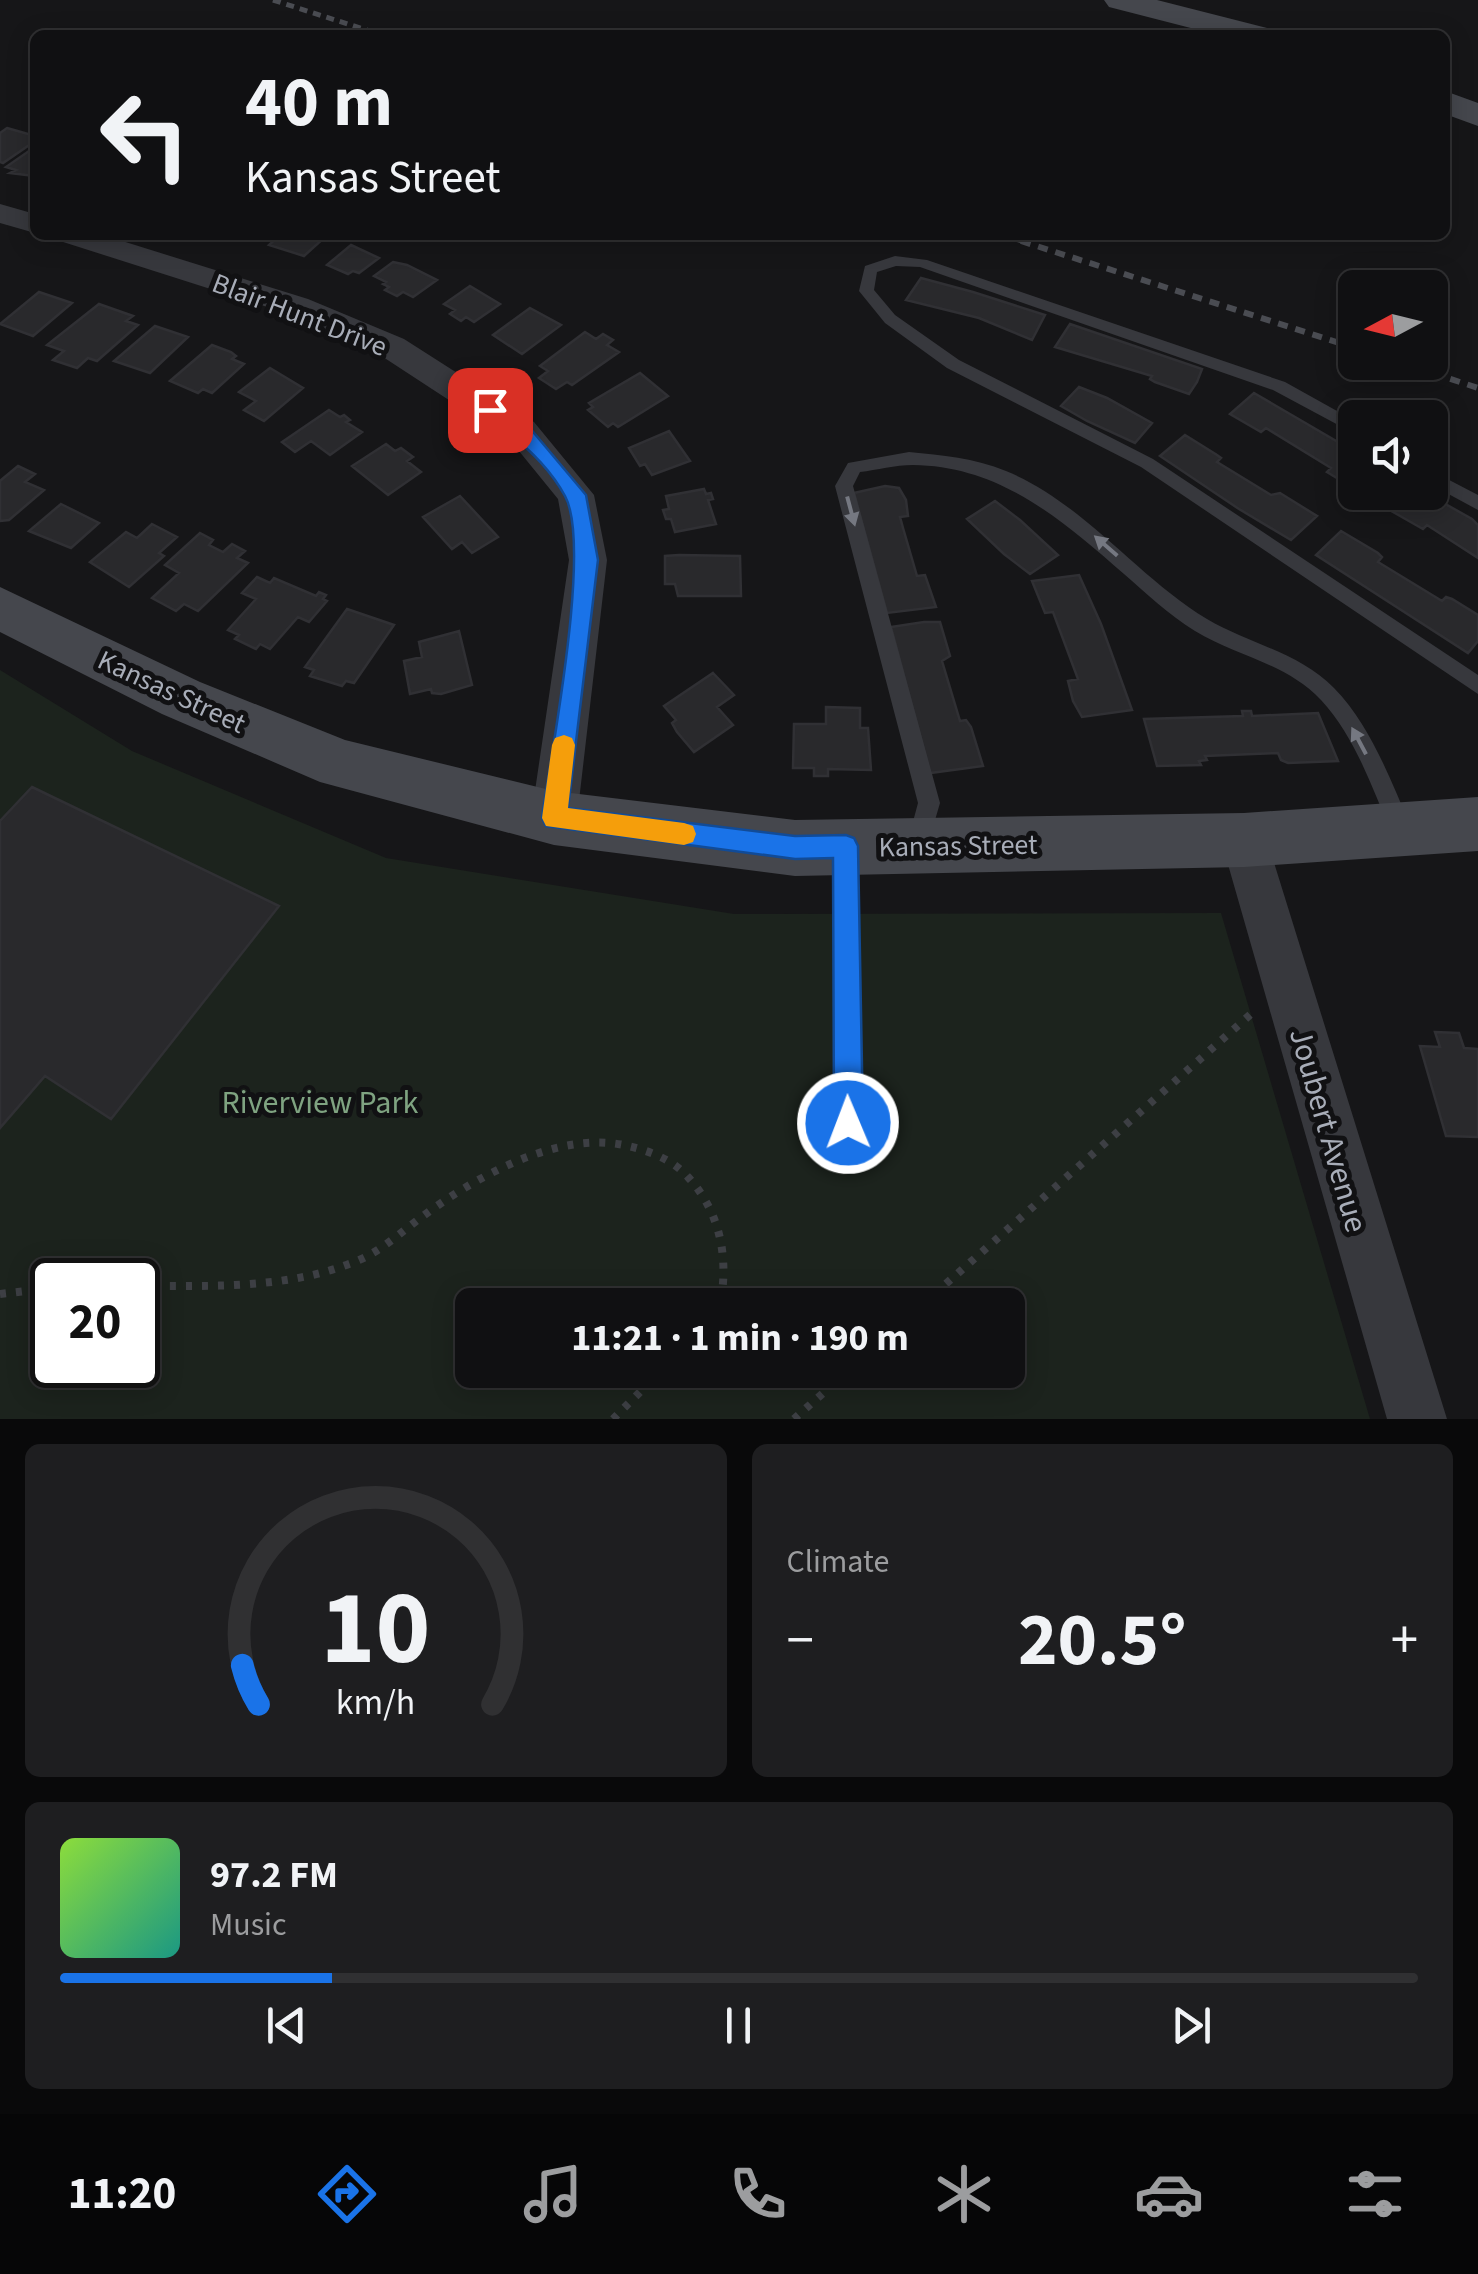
<!DOCTYPE html>
<meta charset="utf-8">
<style>
:root{--surface:#101012;--page:#1e1e20;--text:#f1f3f6;--muted:#9c9d9f;--line:#303032;--accent:#1a73e8}
body{margin:0;font-family:"Source Sans 3",sans-serif;background:var(--page);color:var(--text);height:100vh;display:flex;flex-direction:column;font-size:38px;white-space:nowrap}
*{box-sizing:border-box;margin:0}
p{font-size:32px;color:var(--muted)}
.icon{flex:none;width:55px;height:55px;fill:none;stroke:currentColor;stroke-width:2;stroke-linecap:round;stroke-linejoin:round}
.map{position:relative;height:1419px;overflow:hidden}
.side{display:flex;flex-direction:column;gap:25px;padding:25px;background:#09090a;flex:1}
.side>*{flex:none}
.top-card{position:absolute;left:30px;top:30px;width:1420px;height:210px;border-radius:15px;box-shadow:0 5px 25px #0003,0 0 0 2px var(--line);background:#101012;color:var(--text);overflow:hidden}
.needle{width:65px;rotate:263deg}
.fabs{position:absolute;left:1338px;top:270px;display:grid;gap:20px}
.fabs a{display:grid;place-items:center;width:110px;height:110px;border-radius:15px;background:var(--surface);box-shadow:0 5px 25px #0003,0 0 0 2px var(--line);font-size:50px}
.speed{position:absolute;left:30px;top:1258px;display:flex;gap:20px;font-size:50px;font-weight:700;text-align:center}
.speed>*{display:grid;place-content:center;width:130px;height:130px;border-radius:50%;background:var(--surface);box-shadow:0 5px 25px #0003,0 0 0 2px var(--line);line-height:1}
.speed .limit{border:5px solid #111;border-radius:15px;background:#fff;color:#111}
.pin{position:absolute;display:grid;place-items:center;width:85px;height:85px;color:#fff;margin:-42px;border-radius:20px;box-shadow:0 5px 15px #0006}
.me{position:absolute;width:110px;margin:-55px;rotate:359deg;stroke-linejoin:round;filter:drop-shadow(0 0 8px #0008)}
.turn{display:flex;align-items:center;gap:35px;height:210px;padding:0 50px;font-size:45px}
.turn .icon{width:130px;height:130px;stroke-width:2.5}
.turn b{display:block;font-size:70px;line-height:85px}
.big{font-size:75px;font-weight:700;line-height:1.1}
.side .tile{flex:1;display:flex;flex-direction:column;justify-content:center;gap:15px;min-width:0;padding:0 35px;border-radius:15px;background:var(--page)}
.side .dial{align-items:center;gap:0}
.dial svg{height:260px;overflow:visible;fill:none;stroke:var(--line);stroke-width:7;stroke-linecap:round;text-anchor:middle}
.dial text{fill:var(--text);stroke:none}
.song{display:flex;align-items:center;gap:30px}
.cover{width:120px;height:120px;border-radius:15px;background:linear-gradient(135deg,hsl(90 70% 55%),hsl(170 70% 35%))}
.played{height:10px;border-radius:5px;background:linear-gradient(90deg,var(--accent) 20%,var(--line) 20%)}
.keys{display:flex;justify-content:space-around;direction:ltr}
.heat{display:flex;justify-content:space-between;align-items:center;font-size:55px;direction:ltr}
.side .tiles{flex:1;display:grid;gap:25px;grid-template-columns:1fr 1fr}
.tile:last-child{grid-column:span 2}
.trip{position:absolute;left:455px;top:1288px;width:570px;height:100px;border-radius:15px;background:var(--surface);box-shadow:0 5px 25px #0003,0 0 0 2px var(--line);font-weight:700;line-height:100px;text-align:center}
.dock{display:flex;height:160px;justify-content:space-around;align-items:center;background:#060607;color:var(--muted)}
.dock .icon{width:70px;height:70px}
.dock .current{color:var(--accent)}
.dock b{font-size:45px;color:var(--text)}
.map>svg:first-child{display:block}
</style>
<div class="map">
<svg width="1478" height="1419" viewBox="0 0 1478 1419">
<rect width="100%" height="100%" fill="#161618"/>
<!-- green -->
<path fill="#1c231d" fill-rule="evenodd" d="M0,670L132,751L386,858L734,914L1221,913L1370,1419H0ZM52,1280H138V1365H52ZM472,1305H1008V1370H472Z"/>
<!-- building -->
<path fill="#29292c" stroke="#303034" stroke-width="2.5" d="M7,128L35,136V141L3,163L0,162V133Z
M29,151L35,152V176L10,173L16,170L6,167Z
M280,235H319L325,237L304,256L269,245Z
M351,245L379,258L359,273L353,271L348,274L327,265Z
M393,262L407,265L437,280L413,297L403,292L397,296L385,290L389,287L383,284L386,282L374,276Z
M921,278L973,292L1045,315L1032,340L979,318L906,300Z
M470,286L500,304L474,322L466,317L461,321L450,314L455,310L444,304Z
M39,292L72,303L33,336L0,324Z
M99,304L133,316L126,321L138,325L97,361L88,358L77,368L53,360L64,351L47,345Z
M530,308L561,325L522,354L493,335Z
M1070,324L1202,369L1197,382L1189,394L1155,382L1150,379L1152,376L1055,347Z
M155,326L188,337L150,373L114,361Z
M585,332L596,339L603,334L613,340L607,345L619,352L572,385L567,382L556,389L539,378L548,371L540,366Z
M212,345L231,352L236,356L232,359L244,364L212,393L203,389L198,393L170,381Z
M270,368L303,388L264,421L244,410L256,401L239,392Z
M640,373L668,396L618,427L613,423L608,427L588,410L593,407L589,403Z
M1079,387L1107,398L1152,423L1135,443L1087,421L1061,406Z
M1254,393L1355,452V489L1327,472L1331,468L1266,428L1261,432L1230,414Z
M329,410L340,417L344,415L350,420L346,422L362,432L330,455L311,441L295,452L282,442Z
M669,431L690,461L652,475L645,464L640,466L629,448Z
M1185,435L1217,455L1221,458L1217,462L1271,495L1280,493L1317,516L1291,540L1239,509L1160,456Z
M386,444L395,451L401,448L413,457L407,461L421,472L388,495L352,466Z
M18,466L35,474L25,482L44,490L9,520L0,521V481Z
M885,486L899,488L906,500L908,516L900,517L903,528L917,576L925,575L936,607L887,613L854,493Z
M704,489L706,494L711,493L713,499L708,500L716,524L675,532L671,519H666L663,510L669,509L666,496Z
M1400,492H1424L1472,519L1478,525V558L1427,525L1423,529L1386,508Z
M460,496L498,537L472,553L462,542L452,549L423,517Z
M995,501L1020,520L1058,555L1030,574L1004,554L967,519Z
M61,504L99,523L71,548L29,531Z
M152,524L177,537L159,553L164,556L129,587L90,562L126,532L137,538Z
M1341,531L1378,553L1382,557L1378,562L1442,601L1446,597L1452,599L1478,615V641L1468,653L1316,555Z
M200,533L213,540L209,545L223,552L232,544L245,551L237,558L248,563L198,611L184,604L176,611L152,598L179,573L165,565Z
M679,555L740,556L741,596H678L675,584H665V556Z
M1079,575L1101,624L1132,710L1082,717L1073,701L1068,681L1078,679L1053,612L1045,613L1032,581Z
M257,577L270,583L274,578L316,596L319,592L326,595L323,599L327,601L309,622L298,617L270,649L260,644L256,649L235,639L239,635L228,630L256,599L242,593Z
M347,609L394,625L354,683L346,681L342,686L310,676L314,670L305,667Z
M924,622H940L950,656L942,661L960,721L966,720L971,727L983,766L930,773L891,627Z
M459,631L472,685L441,694L432,693L431,689L410,694L404,661L422,657L419,642Z
M713,673L734,695L717,707L733,725L694,752L677,732L672,723L676,720L664,706Z
M826,707L860,708V728H868L871,770L828,769V776H814V768H793L794,724H826Z
M1242,711H1251L1252,716L1318,713L1338,761L1288,763L1281,760L1278,753L1205,756L1207,760L1199,761L1201,765L1157,766L1144,719L1243,716Z
M32,787L279,906L111,1119L45,1076L0,1128V821Z
M1435,1032L1459,1033L1464,1048L1478,1049V1137L1446,1136L1420,1046L1440,1047Z"/>
<g fill="none" stroke-linecap="round" stroke-linejoin="round">
<!-- path -->
<path stroke="#3d3f44" stroke-width="8" stroke-dasharray="6 10" stroke-linecap="butt" d="M138,1286C208,1286 283,1289 349,1264C378,1254 395,1237 419,1219C473,1178 559,1129 628,1146C650,1151 673,1160 688,1177C721,1213 729,1259 720,1305
M0,1294L52,1288
M922,1305L1251,1014
M613,1419L662,1370
M794,1419L849,1370"/>
<!-- lane -->
<path fill="#37383d" fill-rule="evenodd" d="M895,256L927,260L1285,382L1355,421V434L1273,390L920,267L896,266L877,272L874,290L895,315L959,360L1153,459L1478,675V694L1141,467L947,368L885,323L859,291L865,266Z
M909,452C942,455 974,458 1006,471C1084,503 1136,576 1207,619C1249,644 1299,652 1334,688C1371,726 1390,779 1411,827L1408,834L1400,837L1392,834C1372,788 1356,738 1321,700C1286,663 1236,656 1195,631C1169,615 1146,593 1124,574C1061,519 1000,466 913,465C895,465 877,470 860,472L853,486L940,803L926,851L918,854L910,851L907,844L918,803L835,486L848,463Z
M1430,470L1478,495V510L1430,484Z
M846,838L854,841L857,848L861,1123L857,1132L848,1136L839,1132L835,1123V848L838,841Z"/>
<!-- street -->
<path fill="#37383d" fill-rule="evenodd" d="M0,204L35,214V233L0,223Z
M56,235H103L308,299L404,339L534,422L594,495L607,560L577,818L570,833L554,839L538,833L531,818L569,560L558,499L510,440L380,355L286,313L60,241Z
M1244,819L1260,825L1267,840L1447,1419H1387L1221,840L1228,825Z"/>
<!-- secondary -->
<path fill="#45474d" fill-rule="evenodd" d="M1104,0H1157L1267,28L1272,35H1218L1109,7Z
M1445,91L1478,103V126L1445,114Z
M0,587L200,682L345,740L554,791L795,820L1244,813L1478,797V851L1244,867L795,876L554,845L320,782L162,714L0,632Z"/>
<!-- rail-far1 -->
<path stroke="#4a4c52" stroke-width="5" stroke-dasharray="8 6" stroke-linecap="butt" d="M273,0L382,35
M1003,235L1028,243"/>
<!-- rail -->
<path stroke="#4a4c52" stroke-width="6" stroke-dasharray="10 8" stroke-linecap="butt" d="M1021,241L1355,348
M1399,362L1478,388"/>
</g>
<!-- one-way arrows -->
<defs><path id="oneway-solid" d="M-6-.8H1V-3.2L6.5 0L1 3.2V.8H-6Z" transform="scale(2.5)"/></defs>
<g fill="#757881">
<use href="#oneway-solid" transform="translate(851 511) rotate(75)"/>
<use href="#oneway-solid" transform="translate(1106 546) rotate(-139)"/>
<use href="#oneway-solid" transform="translate(1359 741) rotate(-118)"/>
</g>
<!-- route -->
<path fill="#1a73e8" stroke="#114b97" stroke-width="2.5" d="M490,404L529,427L586,495L598,560L568,808L795,836L846,835L854,838L858,846L863,1123L858,1133L848,1137L838,1133L834,1123L833,858L795,859L546,826L542,818C551,753 592,546 565,496C547,463 514,435 483,415L480,410Z"/>
<!-- slow -->
<path fill="#f59e0b" d="M564,735L572,738L575,745L568,808L684,823L693,826L696,834L693,842L684,845L546,826L542,818L552,745L555,738Z"/>
<g text-anchor="middle" stroke-width="10" stroke-linejoin="round" paint-order="stroke">
<!-- street labels -->
<g font-size="28" fill="#a8adb8" stroke="#111113">
<text transform="translate(300 314) rotate(21)" y="10">Blair Hunt Drive</text>
<text transform="translate(172 691) rotate(25)" y="10">Kansas Street</text>
<text transform="translate(958 845) rotate(-1)" y="10">Kansas Street</text>
</g>
<!-- near-park labels -->
<g font-size="32" fill="#7fa381" stroke="#111113">
<text x="320" y="1113">Riverview Park</text>
</g>
<!-- near-street labels -->
<g font-size="32" fill="#a8adb8" stroke="#111113">
<text transform="translate(1329 1130) rotate(74)" y="11">Joubert Avenue</text>
</g>
</g>
</svg>
<div class="fabs">
<a><svg class="needle" viewBox="-14 -14 28 28"><path d="M0-13l5 13h-10z" fill="#e53935"/><path d="M0 13l5-13h-10z" fill="#9c9d9f"/></svg></a>
<a><svg class="icon" aria-label="sound" viewBox="0 0 24 24"><path d="M4 9h4l5-4v14l-5-4H4zM17 9q2 3 0 6"/></svg></a>
</div>
<div class="speed"><div class="limit">20</div></div>
<div class="pin" style="left:490px;top:410px;background:#d93025"><svg class="icon" aria-label="arrive" viewBox="0 0 24 24"><path d="M6 21V4h12l-3 4 3 4H6"/></svg></div>
<svg class="me" style="left:848px;top:1123px" viewBox="-20 -20 40 40"><circle r="17" fill="#1a73e8" stroke="#fff" stroke-width="3"/><path d="M0-11L8 9 0 5-8 9z" fill="#fff"/></svg>
<div class="trip">11:21 · 1 min · 190 m</div>
<div class="top-card">
<div class="turn"><svg class="icon" aria-label="left" viewBox="0 0 24 24"><path d="M17 20v-9H6M10 6l-5 5 5 5"/></svg><div><b>40 m</b>Kansas Street</div></div>
</div>
</div>
<section class="side">
<div class="tiles">
<div class="tile dial"><svg viewBox="0 0 100 80">
<path d="M14 69A42 42 0 1 1 86 69"/>
<path d="M14 69A42 42 0 0 1 9 57" stroke="#1a73e8"/>
<text x="50" y="56" font-size="32" font-weight="700">10</text>
<text x="50" y="72" font-size="11">km/h</text>
</svg></div>
<div class="tile"><p>Climate</p>
<div class="heat"><a>−</a><b class="big">20.5°</b><a>+</a></div>
</div>
<div class="tile">
<div class="song"><i class="cover"></i><div><b>97.2 FM</b><p>Music</p></div></div>
<div class="played"></div>
<div class="keys"><svg class="icon" aria-label="previous" viewBox="0 0 24 24"><path d="M18 5L8 12l10 7zM5 5v14"/></svg><svg class="icon" aria-label="pause" viewBox="0 0 24 24"><path d="M8 5v14M16 5v14"/></svg><svg class="icon" aria-label="next" viewBox="0 0 24 24"><path d="M6 5l10 7-10 7zM19 5v14"/></svg></div>
</div>
</div>
</section>
<nav class="dock">
<b>11:20</b>
<svg class="icon current" aria-label="directions" viewBox="0 0 24 24"><path d="M12 3l9 9-9 9-9-9zM9 14v-3h6M13 9l2 2-2 2"/></svg>
<svg class="icon" aria-label="music" viewBox="0 0 24 24"><path d="M9 18V5l10-2v13"/><circle cx="6" cy="18" r="3"/><circle cx="16" cy="16" r="3"/></svg>
<svg class="icon" aria-label="phone" viewBox="0 0 24 24"><path d="M5 4h4l2 5-3 2q2 4 5 5l2-3 5 2v4C11 20 4 13 5 4z"/></svg>
<svg class="icon" aria-label="climate" viewBox="0 0 24 24"><path d="M12 3v18M4 7l16 10M4 17L20 7"/></svg>
<svg class="icon" aria-label="car" viewBox="0 0 24 24"><path d="M5 17H2v-5l4-1 3-4h7l3 4 3 1v5h-3M9 17h6M6 11h13"/><circle cx="7" cy="17" r="2"/><circle cx="17" cy="17" r="2"/></svg>
<svg class="icon" aria-label="filters" viewBox="0 0 24 24"><path d="M4 7h16M4 17h16"/><circle cx="9" cy="7" r="2"/><circle cx="15" cy="17" r="2"/></svg>
</nav>
